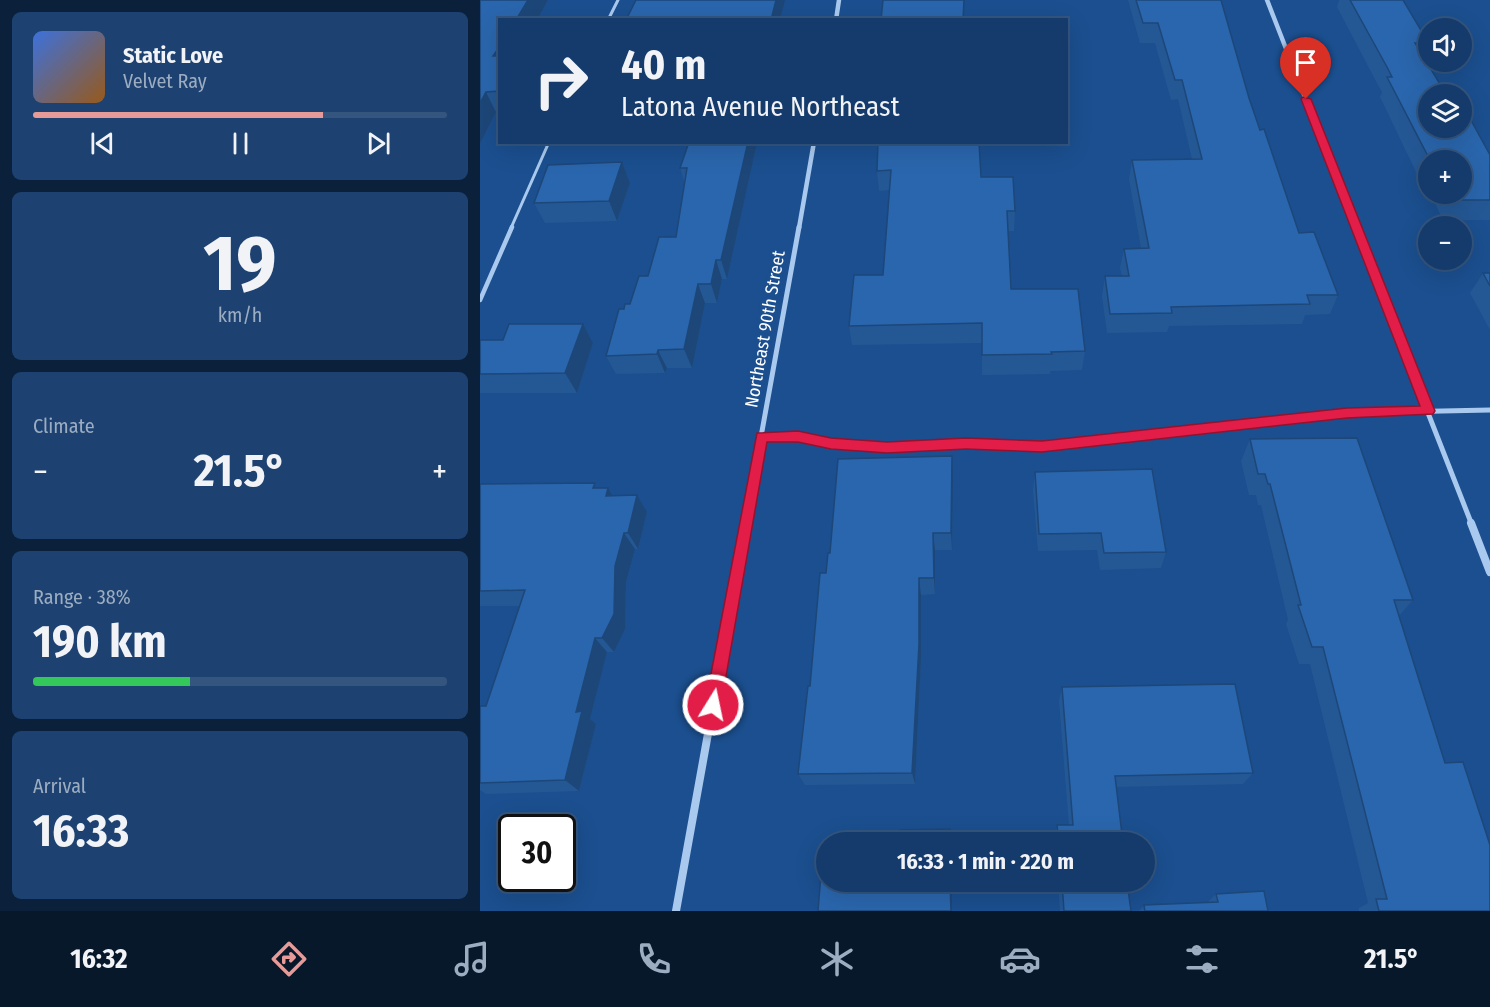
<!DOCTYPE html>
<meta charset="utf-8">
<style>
:root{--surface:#143b6b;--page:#1d4271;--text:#f1f3f6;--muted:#9dadc1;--line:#33557e;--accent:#e69b98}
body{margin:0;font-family:"Fira Sans Condensed",sans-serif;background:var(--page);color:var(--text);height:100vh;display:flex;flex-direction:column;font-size:22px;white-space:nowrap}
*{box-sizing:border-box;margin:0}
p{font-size:20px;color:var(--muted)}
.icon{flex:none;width:33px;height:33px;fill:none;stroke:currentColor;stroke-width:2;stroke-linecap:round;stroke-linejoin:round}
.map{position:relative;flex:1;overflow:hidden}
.drawer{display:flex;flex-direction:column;gap:12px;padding:12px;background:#0b203b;width:480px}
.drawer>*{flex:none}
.top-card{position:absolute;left:18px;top:18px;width:570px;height:126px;border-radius:0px;box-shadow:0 6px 24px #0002,0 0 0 2px var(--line);background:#143b6b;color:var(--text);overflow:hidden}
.tools{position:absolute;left:938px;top:18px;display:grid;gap:12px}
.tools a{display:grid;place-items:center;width:54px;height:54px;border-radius:50%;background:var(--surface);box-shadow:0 6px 24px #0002,0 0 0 2px var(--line);font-size:30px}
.speed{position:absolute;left:18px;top:814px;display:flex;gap:12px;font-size:30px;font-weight:700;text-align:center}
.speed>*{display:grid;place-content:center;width:78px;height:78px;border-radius:50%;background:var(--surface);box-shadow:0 6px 24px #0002,0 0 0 2px var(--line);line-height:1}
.speed .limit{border:3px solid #111;border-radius:9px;background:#fff;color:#111}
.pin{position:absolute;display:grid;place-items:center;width:51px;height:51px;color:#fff;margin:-62px -26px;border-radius:50% 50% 50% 0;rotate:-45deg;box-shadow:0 0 6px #0007}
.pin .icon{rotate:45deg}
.me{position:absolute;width:66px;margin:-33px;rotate:10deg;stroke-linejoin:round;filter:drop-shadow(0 0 4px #0008)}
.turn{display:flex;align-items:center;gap:21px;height:126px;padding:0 24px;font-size:27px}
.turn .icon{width:78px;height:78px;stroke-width:2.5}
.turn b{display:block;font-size:42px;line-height:51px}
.big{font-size:45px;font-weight:700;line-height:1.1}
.drawer .card{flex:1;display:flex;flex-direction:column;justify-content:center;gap:9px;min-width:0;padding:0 21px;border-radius:9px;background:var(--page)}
.drawer .dial{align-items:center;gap:0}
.dial b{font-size:78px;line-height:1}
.song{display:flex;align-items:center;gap:18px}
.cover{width:72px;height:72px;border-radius:9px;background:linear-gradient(135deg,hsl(220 70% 55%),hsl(30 70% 35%))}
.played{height:6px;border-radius:3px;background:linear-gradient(90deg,var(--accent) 70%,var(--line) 70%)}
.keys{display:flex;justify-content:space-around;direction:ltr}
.heat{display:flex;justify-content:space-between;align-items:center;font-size:33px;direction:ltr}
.charge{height:9px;border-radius:4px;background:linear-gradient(90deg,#34c759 38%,var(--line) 0)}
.trip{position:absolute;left:336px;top:832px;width:339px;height:60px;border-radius:30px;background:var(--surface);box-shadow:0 6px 24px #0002,0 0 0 2px var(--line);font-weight:700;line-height:60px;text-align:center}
.tabs{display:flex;height:96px;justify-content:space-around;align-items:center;background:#08182b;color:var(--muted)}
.tabs .icon{width:42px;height:42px}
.tabs .on{color:var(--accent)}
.tabs b{font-size:27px;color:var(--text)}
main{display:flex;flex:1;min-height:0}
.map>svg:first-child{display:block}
</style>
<main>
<section class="drawer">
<div class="card">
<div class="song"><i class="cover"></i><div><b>Static Love</b><p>Velvet Ray</p></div></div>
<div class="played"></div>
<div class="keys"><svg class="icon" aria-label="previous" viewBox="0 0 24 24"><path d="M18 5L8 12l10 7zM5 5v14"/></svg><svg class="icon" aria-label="pause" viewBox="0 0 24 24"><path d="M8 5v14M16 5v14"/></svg><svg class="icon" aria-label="next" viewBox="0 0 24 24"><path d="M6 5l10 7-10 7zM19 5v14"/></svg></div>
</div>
<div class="card dial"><b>19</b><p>km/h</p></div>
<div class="card"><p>Climate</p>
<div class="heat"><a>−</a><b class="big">21.5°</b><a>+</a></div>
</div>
<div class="card"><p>Range · 38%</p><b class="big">190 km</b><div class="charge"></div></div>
<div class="card"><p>Arrival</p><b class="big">16:33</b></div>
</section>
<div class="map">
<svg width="1010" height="911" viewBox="0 0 1010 911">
<rect width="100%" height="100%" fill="#1b4f8f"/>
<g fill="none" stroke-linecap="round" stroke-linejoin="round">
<!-- lane-far1 -->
<path stroke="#a9c9ee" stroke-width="3" d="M128,20L138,0
M31,228L69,142"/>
<!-- lane -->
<path stroke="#a9c9ee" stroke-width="4.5" d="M0,300L32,227"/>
<!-- street-far2 -->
<path stroke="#a9c9ee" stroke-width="4.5" d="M787,0L876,228
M356,20L359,0
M319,228L334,142"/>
<!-- street-far1 -->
<path stroke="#a9c9ee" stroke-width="5" d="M875,227L992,525
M281,436H318L351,443L407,448L486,444L562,446L867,413L1010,410
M265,525L319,227"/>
<!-- street -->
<path stroke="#a9c9ee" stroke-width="8" d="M991,523L1010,572
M196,911L266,523"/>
</g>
<!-- wall -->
<path fill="#245895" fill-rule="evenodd" d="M0,0H68L57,20H20V112H16L0,144Z
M648,0H741L769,98L819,233L858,295L850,314L825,315L822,324L689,326L687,332L627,333L622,296L625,276H642L640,268L644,249L661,248L649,179L652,160L712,159L698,99L691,100L675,43H660Z
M859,0H923L948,42L943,56L948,94L1010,155V220H963L954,201H950L900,97L902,92L899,87L857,7ZM948,160H981V194H948Z
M209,142H280L277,143L247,279H242L237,303H225L212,368H187L185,373L136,374L126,356L144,309L150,304L168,276L196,237L205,183L200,168Z
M397,142H499L501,177L535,211L534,231H528L531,289L605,351L602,370L570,371V374L502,375V343L372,345L369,326L403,275L409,190L399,191L397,171L398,145H397Z
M142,162L150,183L137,221L65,223L54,203Z
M1003,273H1010V330L990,293Z
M103,324L113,343L97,393H0V340H23Z
M770,439L933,600L919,616L1010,911H879V908L888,903L830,664H819L806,624L808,620L781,505H778L776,495H769L761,461Z
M472,456L473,474L472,550H455V594L441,595V659L435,784L325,785L318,774L350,553Z
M555,472L686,552L681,568L620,570L617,550L558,551L553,490Z
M0,484L118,488L167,512L158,549H155L146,582L145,629L134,652H127L110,719L116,724L99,791L6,794L0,790V706H6L40,606H0Z
M582,687L773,773L763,784L636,787L643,843H575V835L577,825H589L579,701Z
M578,882H647L651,911H580Z
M736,894L788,911H659L664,905L728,902Z"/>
<!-- shaded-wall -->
<path fill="#1d4779" d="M48,0H68L57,20H36Z
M296,0H305L300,20H291Z
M20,46V70L13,56Z
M6,92L16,112L0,144V103Z
M268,142L277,143L247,279L241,260Z
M142,162L150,183L137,221L129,201Z
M236,260L242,279L237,303L231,284Z
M218,284L225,303L212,368L204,349Z
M103,324L113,343L97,393L85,373Z
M178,350L187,368L185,373L177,354Z
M472,456L473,474L472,550L471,533Z
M128,488L138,505L126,496Z
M157,495L167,512L158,549L148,533Z
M144,533L155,549L146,582L145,629L134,652L122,638L135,566Z
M453,533L455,550V594L454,578Z
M439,578L441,595V659L435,784L432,773Z
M115,638L127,652L110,719L116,724L99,791L85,780L96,712Z
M470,882H472V911H471Z"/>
<!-- building -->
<path fill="#2a66ad" stroke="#1d4779" stroke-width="1.5" d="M0,0H48L36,20H20V46L13,56H20V91L6,92L0,103Z
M156,0H296L291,20H146Z
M403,0H484L483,20H401Z
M656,0H741L769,98L780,130L784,129L819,233L834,232L858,295H827L830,304L691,307L692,313L630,314L625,276H649L644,249L669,248L652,160L722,159L702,80H695L678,23H663Z
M870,0H923L948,42V43H935L966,94H948V128H981V113H987L1010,155V200H974L970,194H981V160H950L907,77H912L907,67Z
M209,142H268L241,260H236L231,284H218L204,349L178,350L177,354L126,356L139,309H144L145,304H150L159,276H168L179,237H196L207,168H200Z
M398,142H499L501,177H533L535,211H527L531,289H598L605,351L571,352L572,354L502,355V323L369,326L374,275H403L411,170L397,171Z
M142,162L129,201L54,203L68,165Z
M1003,273H1010V286Z
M29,324H103L85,373L0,374V340H23Z
M877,438L933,600H914L965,763L983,762L1010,845V911H899L896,899H907L843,647H832L818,605H821L790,484H788L785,474H778L770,439Z
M472,456L471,533H453L454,578H439V644L432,773L318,774L328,686H330L340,573H346L348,553H350L358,459Z
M672,469L686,552L624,553L621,533L559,534L555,472Z
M115,483L113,488H128L126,496L157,495L148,533H144L135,566L134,614L122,638H115L96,712L102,711L85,780L0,783V706H6L45,590L0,591V484Z
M755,684L773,773L635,776L643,843H579L577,825H593L582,687Z
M470,829V843H420V830Z
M341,874H346V882H470L471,911H338Z
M582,882H647L651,911H584Z
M784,891L788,911H665L664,905L738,902L736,894Z"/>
<!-- route -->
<path fill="#e11d48" stroke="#92132f" stroke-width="1.5" d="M823,97L831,99L955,411L953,414L867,418L562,452L486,449L407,453L351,449L318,442H287L241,705L239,711L233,713L227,711L225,705L277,433L318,431L351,438L407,442L486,438L562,441L867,408L940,406L821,99Z"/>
<g text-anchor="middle" stroke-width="6" stroke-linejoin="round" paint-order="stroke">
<!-- street labels -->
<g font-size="18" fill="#fff" stroke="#1b4f8f">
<text transform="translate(285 329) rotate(-80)" y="6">Northeast 90th Street</text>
</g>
</g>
</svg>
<div class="tools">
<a><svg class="icon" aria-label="sound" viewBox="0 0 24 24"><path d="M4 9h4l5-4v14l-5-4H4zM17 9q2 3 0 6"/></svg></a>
<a><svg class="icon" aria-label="layers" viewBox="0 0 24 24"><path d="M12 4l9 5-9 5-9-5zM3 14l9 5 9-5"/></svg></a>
<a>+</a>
<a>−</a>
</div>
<div class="speed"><div class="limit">30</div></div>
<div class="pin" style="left:826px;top:99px;background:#d93025"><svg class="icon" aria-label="arrive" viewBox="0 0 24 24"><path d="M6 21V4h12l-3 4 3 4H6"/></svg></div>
<svg class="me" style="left:233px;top:705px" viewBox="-20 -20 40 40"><circle r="17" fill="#e11d48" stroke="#fff" stroke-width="3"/><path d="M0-11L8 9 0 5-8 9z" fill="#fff"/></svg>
<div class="trip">16:33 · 1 min · 220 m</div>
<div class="top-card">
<div class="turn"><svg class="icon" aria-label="right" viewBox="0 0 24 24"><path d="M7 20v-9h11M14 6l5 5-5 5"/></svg><div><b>40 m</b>Latona Avenue Northeast</div></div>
</div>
</div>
</main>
<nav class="tabs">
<b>16:32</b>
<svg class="icon on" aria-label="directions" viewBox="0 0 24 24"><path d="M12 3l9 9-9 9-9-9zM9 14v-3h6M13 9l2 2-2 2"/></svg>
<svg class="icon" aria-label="music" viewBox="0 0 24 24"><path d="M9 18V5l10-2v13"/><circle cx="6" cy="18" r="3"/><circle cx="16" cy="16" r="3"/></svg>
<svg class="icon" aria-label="phone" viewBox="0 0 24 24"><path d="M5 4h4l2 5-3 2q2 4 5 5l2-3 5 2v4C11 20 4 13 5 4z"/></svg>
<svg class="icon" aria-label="climate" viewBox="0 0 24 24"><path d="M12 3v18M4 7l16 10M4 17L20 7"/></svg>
<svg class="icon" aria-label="car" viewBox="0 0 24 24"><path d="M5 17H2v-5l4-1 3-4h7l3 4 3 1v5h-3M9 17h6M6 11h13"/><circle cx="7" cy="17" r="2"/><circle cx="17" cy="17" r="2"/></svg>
<svg class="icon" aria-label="filters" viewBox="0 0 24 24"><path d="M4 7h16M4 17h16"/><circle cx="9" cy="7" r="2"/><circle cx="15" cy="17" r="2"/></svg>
<b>21.5°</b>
</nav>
